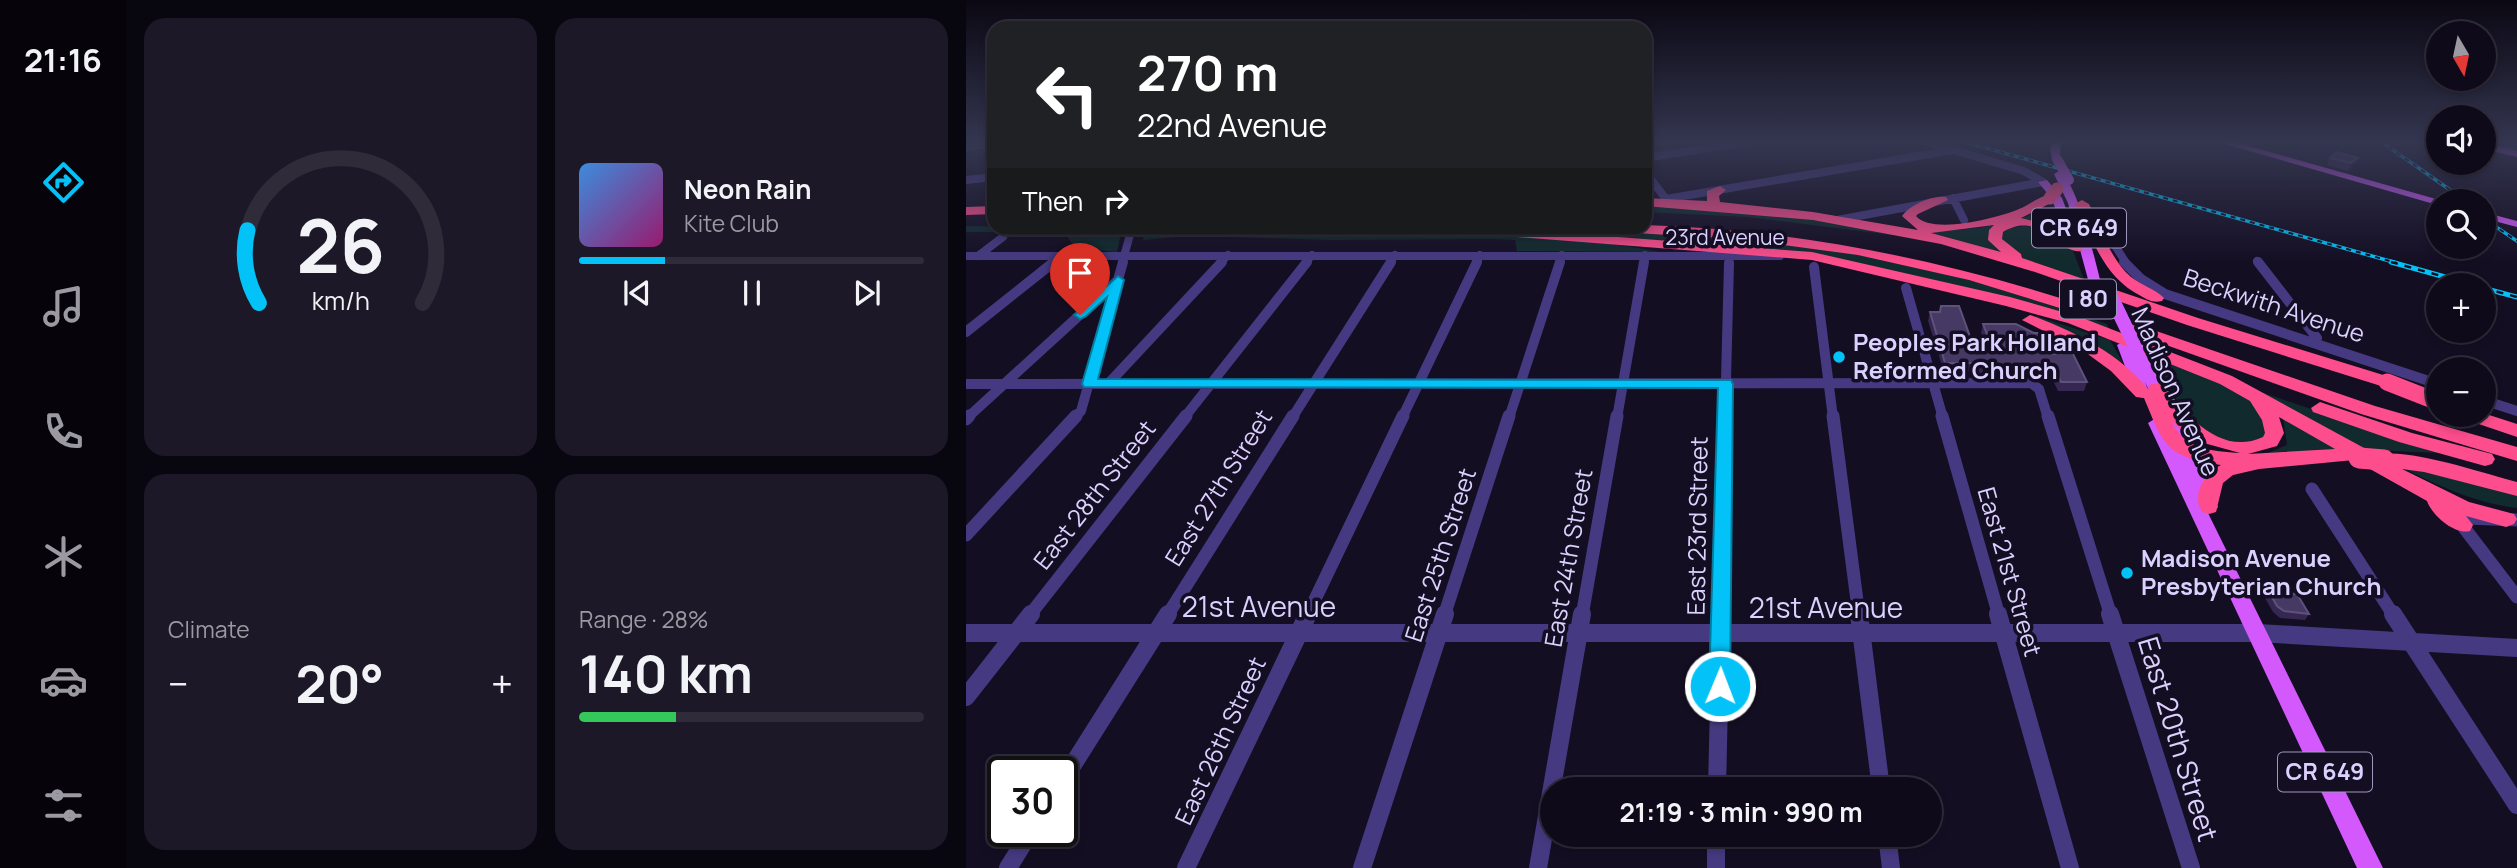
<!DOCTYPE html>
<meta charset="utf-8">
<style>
:root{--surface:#0f0a1a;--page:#1d1827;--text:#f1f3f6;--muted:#9b9aa2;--line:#2f2b39;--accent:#03c2f8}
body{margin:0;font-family:Manrope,sans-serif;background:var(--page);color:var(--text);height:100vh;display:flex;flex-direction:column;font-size:26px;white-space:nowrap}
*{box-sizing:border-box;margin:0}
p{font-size:23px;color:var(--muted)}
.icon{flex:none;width:38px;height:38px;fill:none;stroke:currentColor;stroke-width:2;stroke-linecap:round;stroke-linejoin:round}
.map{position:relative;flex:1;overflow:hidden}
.sheet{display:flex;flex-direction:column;gap:18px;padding:18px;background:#08060e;width:840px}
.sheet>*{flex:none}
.banner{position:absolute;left:21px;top:21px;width:665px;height:214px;border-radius:21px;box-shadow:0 4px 10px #0003,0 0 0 2px var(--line);background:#202124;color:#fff;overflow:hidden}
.needle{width:46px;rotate:171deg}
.controls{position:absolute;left:1460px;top:21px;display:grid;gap:14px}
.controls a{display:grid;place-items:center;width:70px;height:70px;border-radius:50%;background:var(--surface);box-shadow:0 4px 10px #0003,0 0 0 2px var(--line);font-size:35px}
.speed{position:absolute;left:21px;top:756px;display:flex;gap:14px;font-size:35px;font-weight:700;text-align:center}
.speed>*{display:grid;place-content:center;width:91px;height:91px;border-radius:50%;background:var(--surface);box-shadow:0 4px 10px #0003,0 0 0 2px var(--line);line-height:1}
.speed .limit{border:4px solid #111;border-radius:10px;background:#fff;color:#111}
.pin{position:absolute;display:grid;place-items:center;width:60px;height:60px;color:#fff;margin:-72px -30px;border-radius:50% 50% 50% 0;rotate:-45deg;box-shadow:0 0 7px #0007}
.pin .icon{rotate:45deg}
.me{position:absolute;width:77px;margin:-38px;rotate:1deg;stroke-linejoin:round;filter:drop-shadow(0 0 5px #0008)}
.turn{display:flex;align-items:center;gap:24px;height:147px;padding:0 35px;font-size:32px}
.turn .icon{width:91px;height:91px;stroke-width:2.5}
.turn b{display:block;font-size:49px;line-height:60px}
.then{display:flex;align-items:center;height:66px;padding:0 35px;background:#0003;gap:14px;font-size:26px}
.big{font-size:52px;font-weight:700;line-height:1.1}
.sheet .tile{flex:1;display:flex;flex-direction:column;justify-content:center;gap:10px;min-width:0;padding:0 24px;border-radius:21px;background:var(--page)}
.sheet .dial{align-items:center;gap:0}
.dial svg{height:182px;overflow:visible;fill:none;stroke:var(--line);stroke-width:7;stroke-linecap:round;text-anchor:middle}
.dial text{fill:var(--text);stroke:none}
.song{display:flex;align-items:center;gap:21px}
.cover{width:84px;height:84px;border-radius:10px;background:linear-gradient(135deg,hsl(210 70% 55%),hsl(320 70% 35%))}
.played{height:7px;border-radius:4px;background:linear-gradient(90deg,var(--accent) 25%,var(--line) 25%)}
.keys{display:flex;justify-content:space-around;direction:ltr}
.heat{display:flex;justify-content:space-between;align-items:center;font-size:38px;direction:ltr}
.charge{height:10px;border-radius:5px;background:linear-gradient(90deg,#34c759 28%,var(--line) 0)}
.sheet .tiles{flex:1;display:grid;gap:18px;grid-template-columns:repeat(2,1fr)}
.trip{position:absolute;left:574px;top:777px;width:402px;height:70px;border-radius:35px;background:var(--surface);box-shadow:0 4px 10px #0003,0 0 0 2px var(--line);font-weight:700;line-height:70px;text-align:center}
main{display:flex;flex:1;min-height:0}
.tabs{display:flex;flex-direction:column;width:126px;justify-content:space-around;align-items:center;background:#06040a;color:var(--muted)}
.tabs .icon{width:49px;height:49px}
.tabs .current{color:var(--accent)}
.tabs b{font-size:32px;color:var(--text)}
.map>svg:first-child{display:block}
</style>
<main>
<nav class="tabs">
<b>21:16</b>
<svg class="icon current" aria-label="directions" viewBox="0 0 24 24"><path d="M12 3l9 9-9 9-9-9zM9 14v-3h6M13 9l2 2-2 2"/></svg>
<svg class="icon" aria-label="music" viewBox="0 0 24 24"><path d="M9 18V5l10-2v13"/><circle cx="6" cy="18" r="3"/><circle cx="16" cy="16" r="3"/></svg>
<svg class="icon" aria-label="phone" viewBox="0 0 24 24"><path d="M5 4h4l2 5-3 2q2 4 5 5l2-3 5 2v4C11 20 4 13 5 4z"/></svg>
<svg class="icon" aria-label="climate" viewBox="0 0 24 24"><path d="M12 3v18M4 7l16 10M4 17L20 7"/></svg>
<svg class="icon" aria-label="car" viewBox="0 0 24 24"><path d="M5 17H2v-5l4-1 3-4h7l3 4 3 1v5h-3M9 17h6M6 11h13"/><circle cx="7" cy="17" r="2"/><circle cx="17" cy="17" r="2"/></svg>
<svg class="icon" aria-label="filters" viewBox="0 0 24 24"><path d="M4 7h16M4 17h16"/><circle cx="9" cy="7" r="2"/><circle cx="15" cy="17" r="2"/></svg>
</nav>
<section class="sheet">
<div class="tiles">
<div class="tile dial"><svg viewBox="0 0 100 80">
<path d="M14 69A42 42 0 1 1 86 69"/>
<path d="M14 69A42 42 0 0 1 9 37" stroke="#03c2f8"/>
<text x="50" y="56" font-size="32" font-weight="700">26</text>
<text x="50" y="72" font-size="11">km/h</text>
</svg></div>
<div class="tile">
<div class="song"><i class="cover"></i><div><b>Neon Rain</b><p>Kite Club</p></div></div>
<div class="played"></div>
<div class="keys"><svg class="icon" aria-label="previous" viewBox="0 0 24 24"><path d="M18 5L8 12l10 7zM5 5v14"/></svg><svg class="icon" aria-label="pause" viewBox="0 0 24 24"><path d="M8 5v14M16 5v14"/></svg><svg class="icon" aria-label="next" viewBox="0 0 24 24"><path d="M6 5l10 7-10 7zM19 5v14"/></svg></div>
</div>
<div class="tile"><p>Climate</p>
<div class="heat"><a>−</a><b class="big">20°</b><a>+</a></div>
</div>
<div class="tile"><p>Range · 28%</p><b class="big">140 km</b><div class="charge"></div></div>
</div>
</section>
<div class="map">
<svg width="1551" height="868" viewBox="0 0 1551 868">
<rect width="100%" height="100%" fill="#140e23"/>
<!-- green -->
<path fill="#112a2d" d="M1090,204L1101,236L1073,223L1031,226L1038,253L941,230C990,233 1046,228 1090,204Z
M679,206C762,209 844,218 926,232V235L781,217L679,212Z
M0,226L156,228L151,252L110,249L100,235L82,232H0Z
M1058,226L1074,227L1106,248L1119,282C1093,272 1043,263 1034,234L1043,228Z
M180,228C290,228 400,228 510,234C572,237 634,240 695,252L551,251L549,240L526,239L367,240L222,236L177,240Z
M567,231C677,233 788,233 896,254C980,270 1060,297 1141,324L1144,331L877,260Z
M1067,315L1144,340L1157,363L1132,347Z
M1189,356L1278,394L1293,408L1306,433L1287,445L1255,443L1225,424L1201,384Z
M1292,391L1474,453L1401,450Z
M1317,417L1378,449L1297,455L1321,445Z
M1433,466L1551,494V508C1508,503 1471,485 1433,466Z"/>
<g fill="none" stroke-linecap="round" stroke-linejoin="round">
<!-- minor-far3 -->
<path stroke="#453a81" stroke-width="8" d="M957,141L1058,171L1077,182
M0,147L28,143
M1541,147L1551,148
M679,158L786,141
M679,172L700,199L698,203
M0,180L28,177
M987,198L998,220
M700,199L987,150
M871,220L1077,182
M1148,244L1160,263
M0,256H814
M12,256L37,237
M1291,261L1293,263
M86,263L96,255
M156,263L166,228
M254,263L262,255
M339,263L346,255
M424,263L429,255
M510,263L514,255
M593,263L596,255
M678,263L679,255"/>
<!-- minor-far2 -->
<path stroke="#453a81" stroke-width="10" d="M1158,262L1175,279L1199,294L1472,384
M1292,262L1351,338L1348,343
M848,267L867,418
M940,288L977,418
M0,332L88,262
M0,384L1065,383L1073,389L1082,418
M142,384L256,262
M1517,400L1551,411
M1,418L152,280
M108,418L115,411L157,262
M218,418L341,262
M326,418L425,262
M436,418L511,262
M543,418L594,262
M651,418L678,262
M759,418L763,263"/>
<!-- minor-far1 -->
<path stroke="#453a81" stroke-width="13" d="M867,416L893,616
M976,416L1033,616
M1082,416L1145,616
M0,419L3,416
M1346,489L1428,616
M1551,520L1502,518L1496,525L1551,597
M0,535L110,416
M63,616L220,416
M201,616L327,416
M341,616L437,416
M478,616L543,416
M616,616L651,416
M755,616L760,416"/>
<!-- minor -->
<path stroke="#453a81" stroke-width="18" d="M893,614L915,789
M1032,614L1104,868
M1144,614L1225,868
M1427,614L1551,805
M0,633H1292L1551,648
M0,697L65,614
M96,782L202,614
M751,789L755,614
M750,835V868
M921,835L925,868
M42,868L65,831
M220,868L342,614
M396,868L479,614
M572,868L616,614"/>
<!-- major -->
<path fill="#d459fd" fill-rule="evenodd" d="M1087,141H1097L1094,148V161L1086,159L1084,148Z
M1249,141H1265L1477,201H1472V205L1468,204Z
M1517,143L1551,151V157L1517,149Z
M1093,171C1111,180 1129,261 1135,283L1133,286L1129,287L1123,283L1113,246L1108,248L1102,245L1086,199L1072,182L1081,180L1096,198L1110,235L1102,203L1088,174Z
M1517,212L1551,221V227L1517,218Z
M1158,341L1163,342L1166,347L1171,346L1178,350L1227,449L1252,507L1249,511L1242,513L1417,868H1391L1182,423L1190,418L1195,420L1213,453L1179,382L1183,393L1181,396L1176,398L1169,393L1151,345Z"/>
<!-- highway -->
<path fill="#fd4d8c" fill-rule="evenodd" d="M754,186L760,190L753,196L754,202L847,212L952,230L936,216C944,205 966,195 980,197L982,200L952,214L950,216C966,235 1032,218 1053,209C1064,205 1076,193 1089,195V201L1055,218L1088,226L1117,248L1115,251C1093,255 1075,209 1037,232L1036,239L1055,254L1056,258L1232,318L1427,378L1430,382L1421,387L1415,386L1221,325L1069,272L975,244L847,220L679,206V198L741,201V191ZM1028,225L1023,230L1022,240L1035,252L965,233Z
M1116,200L1123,204C1135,228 1144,259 1165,277C1175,285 1189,289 1198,298L1196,301C1187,303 1182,300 1175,296C1137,277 1127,239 1109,204Z
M28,206V214L0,215V207Z
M679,225C835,230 984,261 1132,310L1134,313L1126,318L1003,280L892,255L774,239L651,232L644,228H679Z
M480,228H534L846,252L1044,297L1114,317L1266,376L1411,455C1441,447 1519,474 1551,482V496L1458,472L1436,469L1503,502L1548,514L1551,519L1548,524L1540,527L1500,516L1507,525L1504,531C1488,535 1466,515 1461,501L1388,460L1293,469L1267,475L1257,483L1250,512L1243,514L1236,512C1225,494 1239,473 1255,465C1200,457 1198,446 1178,398L1170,397L1145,371L1119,352L1056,320L1064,315L1070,317C1113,334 1154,354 1184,391L1182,388L1185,384H1197C1219,414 1254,457 1297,437L1299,433L1296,420L1284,401L1254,384L1102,323L1040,306L846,260L487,232ZM1313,417L1369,449L1282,454L1311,446L1318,433ZM1206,422L1227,440L1274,453C1246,451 1219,450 1206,422Z
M1161,321L1409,406L1551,447V461L1395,414L1155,329L1153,326Z
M1354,402L1446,433L1526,454L1529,459L1526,464L1519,466L1433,442L1347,412L1345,408Z
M1517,413L1551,424V437L1498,419L1496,415Z"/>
<defs>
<path id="rail-far1" d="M995,141L1431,263
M1414,141L1500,201
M1517,218L1551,241"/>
<path id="rail" d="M1425,262L1508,285
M1517,288L1551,297"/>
</defs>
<!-- rail-far1 casing -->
<use href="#rail-far1" stroke="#03c2f8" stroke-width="3.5"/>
<!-- rail casing -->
<use href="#rail" stroke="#03c2f8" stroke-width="5"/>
<!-- rail-far1 -->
<use href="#rail-far1" stroke="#140e23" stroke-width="2" stroke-dasharray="5" stroke-linecap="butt"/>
<!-- rail -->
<use href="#rail" stroke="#140e23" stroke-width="2.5" stroke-dasharray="7" stroke-linecap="butt"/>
<!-- major-bridge-far1 -->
<path stroke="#d459fd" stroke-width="10" d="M1091,159L1103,180"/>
<!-- major-bridge -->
<path stroke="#d459fd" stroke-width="14" d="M1140,286L1171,350"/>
<!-- highway-bridge-far2 -->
<path stroke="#fd4d8c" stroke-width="13" d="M1084,198L1091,189"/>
<!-- highway-bridge-far1 -->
<path stroke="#fd4d8c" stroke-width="17" d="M1421,382L1472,402"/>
<!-- highway-bridge -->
<path stroke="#fd4d8c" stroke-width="21" d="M1393,458L1418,460"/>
</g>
<!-- wall -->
<path fill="#352751" d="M1364,158H1392L1389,165L1382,171L1361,165Z
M134,263L118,276H92L87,267Z
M964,312H974L1006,342H1019L1015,333L1017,324L1085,354L1121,382L1118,391H1092L1084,374L1012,375L1011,372H978L962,321Z
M1303,592L1343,614L1339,620L1314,618L1307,612L1299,598Z"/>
<!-- shaded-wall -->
<path fill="#201537" d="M1392,158L1389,165L1382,171L1385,163Z
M129,254L134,263L118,276L113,267Z"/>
<!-- building -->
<path fill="#463964" stroke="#5e517c" stroke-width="2" d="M1371,152L1392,158L1385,163L1364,158Z
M103,254H129L113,267H87Z
M975,306H993L1006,342H1024L1017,324H1050L1068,333H1075L1085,354H1107L1121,382H1095L1087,365H1014L1013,363H979L964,312H974Z
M1303,592L1331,594L1343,614L1318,611L1311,606Z"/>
<!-- sky -->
<linearGradient id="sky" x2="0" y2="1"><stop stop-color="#0b0813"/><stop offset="0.54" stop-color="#343650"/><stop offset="1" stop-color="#343650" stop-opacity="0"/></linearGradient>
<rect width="1551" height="263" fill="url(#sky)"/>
<!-- route -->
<path fill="#03c2f8" stroke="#027ea1" stroke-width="2" d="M152,276L158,280L132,379L765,380L767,384L764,686L761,692L754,695L746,692L743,686L752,388L118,387L116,384L141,297L119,317L114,319L108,315Z"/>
<!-- markers -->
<g fill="#03c2f8" stroke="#140e23" stroke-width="2.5">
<circle cx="873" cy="357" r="7"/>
<circle cx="1161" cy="573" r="7"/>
</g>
<g text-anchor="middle" stroke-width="7" stroke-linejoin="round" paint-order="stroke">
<!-- far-street labels -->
<g font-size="21" fill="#dbd1fe" stroke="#140e23">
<text x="759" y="245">23rd Avenue</text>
</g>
<!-- shield labels -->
<g fill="#140e23" stroke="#9f96bc" stroke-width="2">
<rect x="1066" y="208.5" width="94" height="39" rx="5"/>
<rect x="1094" y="279.5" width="56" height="39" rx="5"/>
<rect x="1312" y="752.5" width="94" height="39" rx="5"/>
</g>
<g font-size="23" font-weight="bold" fill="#dbd1fe">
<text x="1113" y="236">CR 649</text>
<text x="1122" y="307">I 80</text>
<text x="1359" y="780">CR 649</text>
</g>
<!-- street labels -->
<g font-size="24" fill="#dbd1fe" stroke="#140e23">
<text transform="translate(1308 306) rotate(18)" y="8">Beckwith Avenue</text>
<text transform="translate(1209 392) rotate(66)" y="8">Madison Avenue</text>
<text transform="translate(253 488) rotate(-58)" y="8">East 27th Street</text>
<text transform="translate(129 495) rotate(-52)" y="8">East 28th Street</text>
<text transform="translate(732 526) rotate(-89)" y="8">East 23rd Street</text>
<text transform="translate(475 555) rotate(-72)" y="8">East 25th Street</text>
<text transform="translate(603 558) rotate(-80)" y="8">East 24th Street</text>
<text transform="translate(1043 572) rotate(74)" y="8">East 21st Street</text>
<text transform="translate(255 741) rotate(-65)" y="8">East 26th Street</text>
</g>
<!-- poi labels -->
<g font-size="24" font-weight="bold" fill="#dbd1fe" stroke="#140e23" text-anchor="start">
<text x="887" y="351">Peoples Park Holland<tspan x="887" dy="28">Reformed Church</tspan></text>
<text x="1175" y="567">Madison Avenue<tspan x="1175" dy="28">Presbyterian Church</tspan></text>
</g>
<!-- near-street labels -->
<g font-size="28" fill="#dbd1fe" stroke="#140e23">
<text x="293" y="617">21st Avenue</text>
<text x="860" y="618">21st Avenue</text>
<text transform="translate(1212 739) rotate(73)" y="10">East 20th Street</text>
</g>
</g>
</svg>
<div class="controls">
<a><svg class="needle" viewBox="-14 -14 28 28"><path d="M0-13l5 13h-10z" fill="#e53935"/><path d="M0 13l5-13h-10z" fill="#9b9aa2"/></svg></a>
<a><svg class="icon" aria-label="sound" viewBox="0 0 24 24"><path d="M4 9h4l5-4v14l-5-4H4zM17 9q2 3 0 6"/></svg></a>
<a><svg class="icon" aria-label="search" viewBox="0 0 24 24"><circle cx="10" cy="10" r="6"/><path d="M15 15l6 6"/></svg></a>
<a>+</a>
<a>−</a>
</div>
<div class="speed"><div class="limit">30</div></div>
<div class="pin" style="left:114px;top:315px;background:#d93025"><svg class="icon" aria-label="arrive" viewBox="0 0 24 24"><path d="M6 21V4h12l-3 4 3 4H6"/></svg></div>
<svg class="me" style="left:754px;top:686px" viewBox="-20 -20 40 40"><circle r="17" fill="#03c2f8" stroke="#fff" stroke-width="3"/><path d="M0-11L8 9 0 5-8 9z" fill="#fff"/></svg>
<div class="trip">21:19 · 3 min · 990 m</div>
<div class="banner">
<div class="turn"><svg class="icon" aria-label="left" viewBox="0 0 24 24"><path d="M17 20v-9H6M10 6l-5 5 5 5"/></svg><div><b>270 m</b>22nd Avenue</div></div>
<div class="then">Then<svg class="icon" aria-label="right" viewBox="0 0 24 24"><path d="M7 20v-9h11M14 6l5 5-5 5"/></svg></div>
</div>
</div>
</main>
